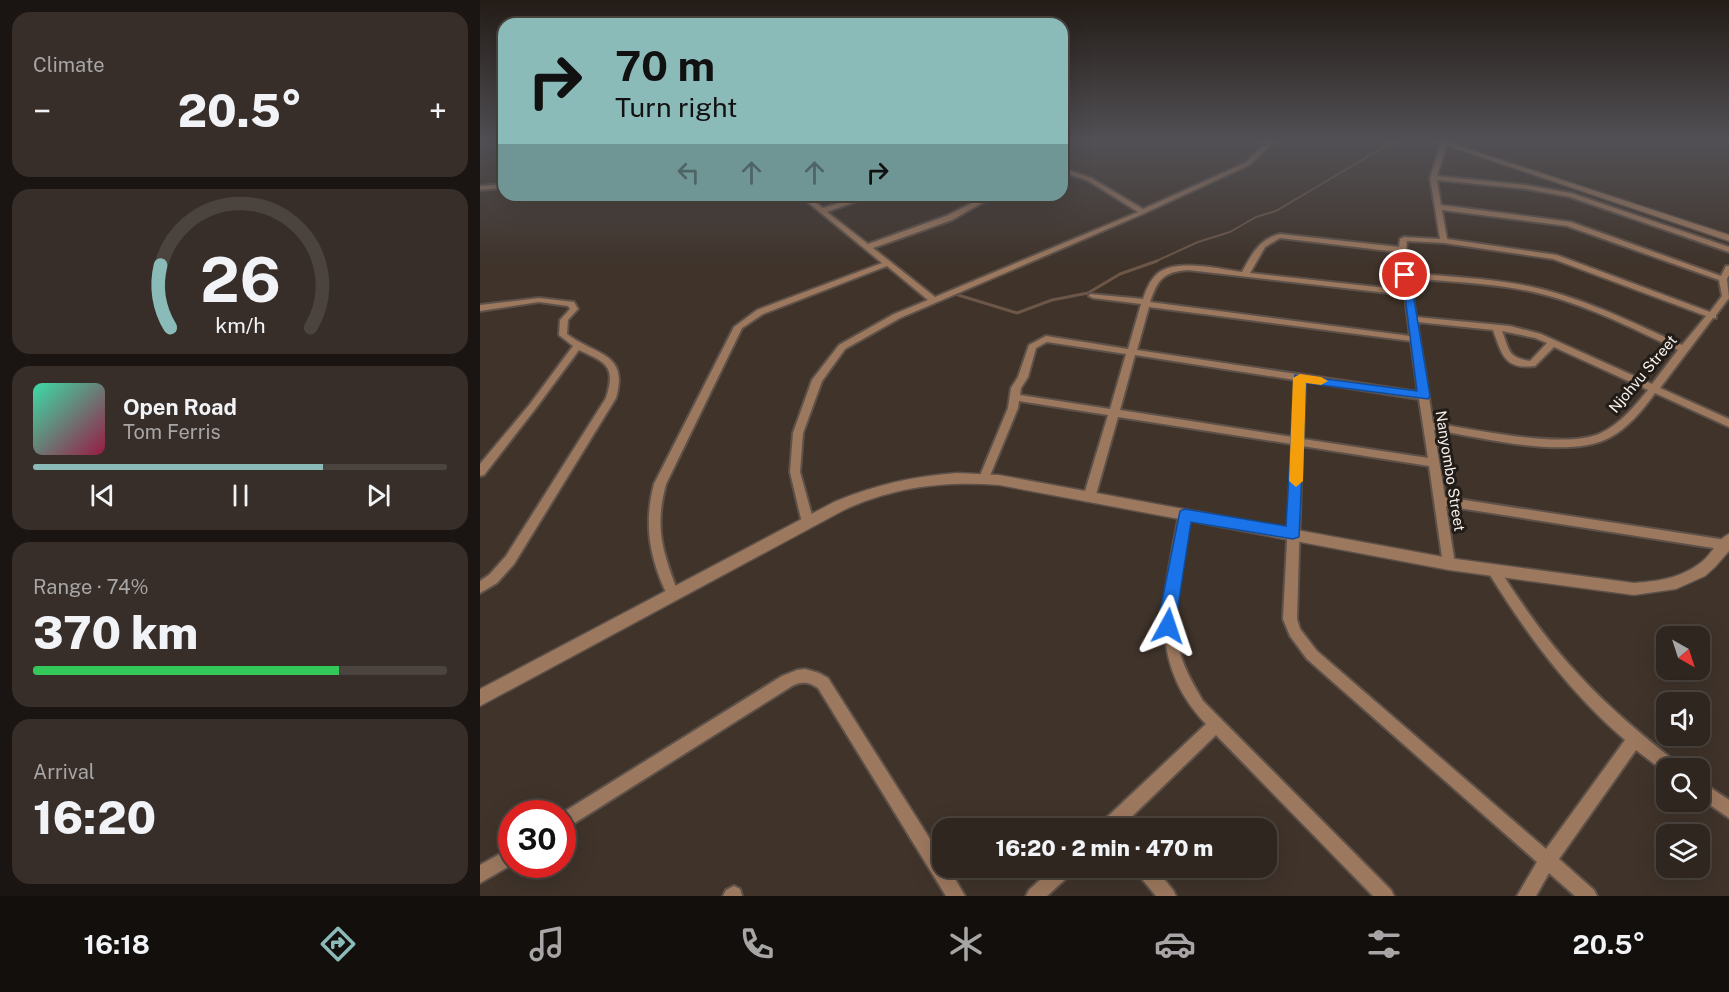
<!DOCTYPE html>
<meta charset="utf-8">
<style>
:root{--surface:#2f2620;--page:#372e29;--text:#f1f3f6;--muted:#a7a5a5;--line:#4a433e;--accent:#8bbbb9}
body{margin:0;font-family:"Public Sans",sans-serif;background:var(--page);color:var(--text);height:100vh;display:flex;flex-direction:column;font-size:22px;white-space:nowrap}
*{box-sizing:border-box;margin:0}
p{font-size:20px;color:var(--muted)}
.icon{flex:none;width:33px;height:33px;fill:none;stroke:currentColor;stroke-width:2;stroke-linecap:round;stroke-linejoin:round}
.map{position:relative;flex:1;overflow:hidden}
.side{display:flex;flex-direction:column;gap:12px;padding:12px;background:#1a1512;width:480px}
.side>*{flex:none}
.banner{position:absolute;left:18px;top:18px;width:570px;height:183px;border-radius:18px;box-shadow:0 6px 24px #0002,0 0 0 2px var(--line);background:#8bbbb9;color:#111;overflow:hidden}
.needle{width:39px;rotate:141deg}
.controls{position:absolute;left:1176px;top:626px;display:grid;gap:12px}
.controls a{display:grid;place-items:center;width:54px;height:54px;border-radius:12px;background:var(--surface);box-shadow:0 6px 24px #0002,0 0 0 2px var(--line);font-size:30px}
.speed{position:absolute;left:18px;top:800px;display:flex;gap:12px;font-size:30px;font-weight:700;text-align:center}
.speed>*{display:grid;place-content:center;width:78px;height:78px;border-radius:50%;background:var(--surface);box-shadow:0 6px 24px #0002,0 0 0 2px var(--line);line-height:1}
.speed .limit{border:9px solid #d22;background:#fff;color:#111}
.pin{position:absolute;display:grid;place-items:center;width:51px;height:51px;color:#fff;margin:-26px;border:3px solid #fff;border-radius:50%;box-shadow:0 2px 6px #0007}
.me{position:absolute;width:66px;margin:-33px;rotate:5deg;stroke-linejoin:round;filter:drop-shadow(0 0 4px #0008)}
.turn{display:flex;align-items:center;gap:21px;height:126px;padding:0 18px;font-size:27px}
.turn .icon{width:78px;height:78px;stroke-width:2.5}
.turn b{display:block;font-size:42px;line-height:51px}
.lanes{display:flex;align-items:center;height:57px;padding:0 18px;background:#0003;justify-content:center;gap:30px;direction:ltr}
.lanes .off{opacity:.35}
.big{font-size:45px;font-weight:800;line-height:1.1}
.side .widget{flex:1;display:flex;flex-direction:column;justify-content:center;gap:9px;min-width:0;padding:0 21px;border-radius:18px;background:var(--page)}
.side .dial{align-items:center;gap:0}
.dial svg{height:156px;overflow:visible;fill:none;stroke:var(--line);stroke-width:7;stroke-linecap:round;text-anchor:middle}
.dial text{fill:var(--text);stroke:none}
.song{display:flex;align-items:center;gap:18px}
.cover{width:72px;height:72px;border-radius:9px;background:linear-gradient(135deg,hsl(160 70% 55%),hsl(340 70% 35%))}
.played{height:6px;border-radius:3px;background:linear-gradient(90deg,var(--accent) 70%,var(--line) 70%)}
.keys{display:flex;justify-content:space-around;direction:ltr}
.heat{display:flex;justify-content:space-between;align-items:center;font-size:33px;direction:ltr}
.charge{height:9px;border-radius:4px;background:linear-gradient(90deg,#34c759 74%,var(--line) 0)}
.trip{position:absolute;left:452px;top:818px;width:345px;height:60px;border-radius:18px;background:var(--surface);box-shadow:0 6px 24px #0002,0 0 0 2px var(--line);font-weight:800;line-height:60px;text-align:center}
.tabs{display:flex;height:96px;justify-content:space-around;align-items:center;background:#130f0d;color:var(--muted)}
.tabs .icon{width:42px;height:42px}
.tabs .active{color:var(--accent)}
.tabs b{font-size:27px;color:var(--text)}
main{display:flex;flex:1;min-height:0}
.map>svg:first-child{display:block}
</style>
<main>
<section class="side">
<div class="widget"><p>Climate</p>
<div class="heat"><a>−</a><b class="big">20.5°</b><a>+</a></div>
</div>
<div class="widget dial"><svg viewBox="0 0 100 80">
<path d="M14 69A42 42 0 1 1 86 69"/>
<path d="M14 69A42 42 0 0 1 9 37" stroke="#8bbbb9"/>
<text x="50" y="56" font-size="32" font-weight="700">26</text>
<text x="50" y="72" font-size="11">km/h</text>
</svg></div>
<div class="widget">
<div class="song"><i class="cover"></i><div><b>Open Road</b><p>Tom Ferris</p></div></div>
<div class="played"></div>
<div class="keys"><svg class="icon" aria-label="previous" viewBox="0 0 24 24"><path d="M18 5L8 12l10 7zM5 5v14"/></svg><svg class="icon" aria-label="pause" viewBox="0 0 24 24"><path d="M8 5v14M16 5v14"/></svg><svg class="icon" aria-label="next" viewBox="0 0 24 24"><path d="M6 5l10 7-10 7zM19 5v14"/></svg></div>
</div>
<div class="widget"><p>Range · 74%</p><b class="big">370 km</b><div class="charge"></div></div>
<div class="widget"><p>Arrival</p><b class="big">16:20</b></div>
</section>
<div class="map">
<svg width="1249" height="896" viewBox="0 0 1249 896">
<rect width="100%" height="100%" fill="#3f332a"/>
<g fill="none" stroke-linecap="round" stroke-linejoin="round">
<!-- stream-far1 -->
<path stroke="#6c5647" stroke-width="2" d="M672,263L718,242L750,232L776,217L796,211L914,141"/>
<!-- stream -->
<path stroke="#6c5647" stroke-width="3" d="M478,295L537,313L572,300L608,293L640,274L677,261"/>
<defs>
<path id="minor" d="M582,141H586L582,144Z
M789,141H795L769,165L665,213L420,318L365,349L342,381L323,433L320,472L334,523L332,526L328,528L324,526L322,523L310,472L313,433L332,380L359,345L414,314L448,300L407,266L283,314L262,328L186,484C174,529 183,553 199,595L197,599L193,601L189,599C170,560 163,526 174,484L254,327L277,310L402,263L319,195H326L343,208L384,195H394L347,212L388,244L466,216L508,195H516L472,220L393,248L455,297L658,212L607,180L582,172V168L611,178L663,209L765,163Z
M964,141L967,143L957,176L1046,185L1091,193L1249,247V252L1090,197L1046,189L957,180L961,205L1091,222L1241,276L1246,266H1249V275L1247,279L1249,298L1236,315V318H1233L1180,388L1249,419V427L1175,393C1163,410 1148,428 1129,438C1086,460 1001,437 954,430L965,497L1246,540L1249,541V549L1246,550L966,506L975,564L973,568L969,569L965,568L963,564L949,466L822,446L817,619L820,629L837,651L1066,849L1145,740C1090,693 1048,636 1010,575L1008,571L1010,567L1014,566L1018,567C1042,605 1067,641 1098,674C1128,707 1162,735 1197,763L1200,768H1186V773L1156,750L1079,859L1114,890L1117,896H1095L1069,873L1056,896H1037L1057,862L827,659L810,636L803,619L812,444L638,417L615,498L613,501H605L603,498L628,415L539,401L538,408L509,478L508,481H500L499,478L528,408L531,388L538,377L549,345L566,336L648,349L661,304L613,298L609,296L610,294L663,299C666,290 670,280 677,274C695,258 740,269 762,272C772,254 779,239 800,234L919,247L920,239L924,237L960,239L950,178L961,143ZM962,210L1087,226L1239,280L1242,296L1230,312L1077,255L967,239ZM800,238L918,252L924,290L770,273L785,247ZM927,241L964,243L1073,259L1226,316L1202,345C1152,322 1102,297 1048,286C1009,278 969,277 929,273L926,250ZM708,270L925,295L930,336L670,302C678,279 683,272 708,270ZM930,278C970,282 1010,283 1049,291C1101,302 1150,327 1198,350L1172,384L1061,334L1030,326L936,317ZM669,307L931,341L938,392L657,350ZM937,322L1013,330C1022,354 1024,370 1055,366L1074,347L1168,390C1155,406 1140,424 1121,433C1086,450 993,429 953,423ZM1022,331L1055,338L1067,343L1050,361C1027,357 1030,351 1022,331ZM567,342L646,354L630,409L540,395L541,388L548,377L556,348ZM655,355L815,380L812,437L640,410ZM825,381L939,399L948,458L823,439Z
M24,184V188L0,190V186Z
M59,298L94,302L98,309L88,320L87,334C116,356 149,352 136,398L34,564L17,583L0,593V581L9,575L26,556L126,398C136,366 127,363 99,350L56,408L4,475L0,476V464L50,404L93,346L79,335L80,320L90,309L88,306L59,302L0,311V305Z
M705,510L709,512L711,515C703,561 687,613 702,659C707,674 715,687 723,701L911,890L914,896H893L736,735L640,828H620L622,822L726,724C665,661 685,591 699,515L701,512Z
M325,669L339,673L348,678L462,858V867H468L485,896H466L338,688C329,682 322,681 312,686L82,831V813L302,676L317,670Z
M1220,781L1249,800V818L1220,798Z
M32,847V864H33L0,883V865Z
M574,867H594L592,873L567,896H546L549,890Z
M655,867H674L693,890L696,896H676L657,873Z
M254,886L260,889L262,896H243L246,890Z"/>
<path id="tertiary" d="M954,141H963L1249,235V241Z
M477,473L519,475L969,558L1154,583C1181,581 1206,577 1226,558C1233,551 1239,538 1249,534V551L1235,567L1225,576L1196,589L1154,595L969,570L519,485C464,481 414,487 364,510L0,706V689L354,502C394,485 434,476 477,473Z"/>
</defs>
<!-- minor casing -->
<use href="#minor" stroke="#5d5149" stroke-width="4"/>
<!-- tertiary casing -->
<use href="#tertiary" stroke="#5d5149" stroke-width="3"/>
<!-- minor -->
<use href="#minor" fill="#9c785e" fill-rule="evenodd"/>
<!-- tertiary -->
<use href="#tertiary" fill="#9c785e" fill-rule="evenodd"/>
</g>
<!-- sky -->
<linearGradient id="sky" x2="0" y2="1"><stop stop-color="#231c17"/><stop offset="0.53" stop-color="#525055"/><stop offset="1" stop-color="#525055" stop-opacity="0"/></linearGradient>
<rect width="1249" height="266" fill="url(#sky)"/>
<!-- route -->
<path fill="#1a73e8" stroke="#114b97" stroke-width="1.5" d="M922,272L930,275L950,396L948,399L826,383L819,537L813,539L711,522L694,632L688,634L682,632L680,611L700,511L705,509L806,526L815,375L937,391Z"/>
<!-- slow -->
<path fill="#f59e0b" d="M820,374L841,377L848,381L841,385L826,383L823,481L816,487L809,481L813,378Z"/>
<g text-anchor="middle" stroke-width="6" stroke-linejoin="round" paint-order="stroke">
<!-- street labels -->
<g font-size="15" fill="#f9f1ec" stroke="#211c18">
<text transform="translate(1163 374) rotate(-50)" y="5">Njohvu Street</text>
<text transform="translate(970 471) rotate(81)" y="5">Nanyombo Street</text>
</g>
</g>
</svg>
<div class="controls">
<a><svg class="needle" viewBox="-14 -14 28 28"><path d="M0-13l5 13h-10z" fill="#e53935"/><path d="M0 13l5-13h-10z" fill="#a7a5a5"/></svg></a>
<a><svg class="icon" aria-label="sound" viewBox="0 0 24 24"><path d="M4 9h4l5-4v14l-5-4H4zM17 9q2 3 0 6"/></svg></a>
<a><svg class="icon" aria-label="search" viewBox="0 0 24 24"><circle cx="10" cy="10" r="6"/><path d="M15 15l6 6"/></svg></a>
<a><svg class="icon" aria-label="layers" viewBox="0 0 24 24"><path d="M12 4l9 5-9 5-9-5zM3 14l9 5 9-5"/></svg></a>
</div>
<div class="speed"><div class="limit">30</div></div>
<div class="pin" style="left:925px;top:275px;background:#d93025"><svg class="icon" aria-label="arrive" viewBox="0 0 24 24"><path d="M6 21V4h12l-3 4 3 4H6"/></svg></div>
<svg class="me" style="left:688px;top:626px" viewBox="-20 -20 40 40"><path d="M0-17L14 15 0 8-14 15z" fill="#1a73e8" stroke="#fff" stroke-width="4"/></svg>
<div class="trip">16:20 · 2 min · 470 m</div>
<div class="banner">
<div class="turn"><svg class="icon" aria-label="right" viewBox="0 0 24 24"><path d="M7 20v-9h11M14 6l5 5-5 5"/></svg><div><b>70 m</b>Turn right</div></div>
<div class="lanes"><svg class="icon off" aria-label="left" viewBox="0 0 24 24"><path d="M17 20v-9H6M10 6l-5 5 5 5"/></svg><svg class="icon off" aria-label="ahead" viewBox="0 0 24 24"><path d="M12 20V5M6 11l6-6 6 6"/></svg><svg class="icon off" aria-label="ahead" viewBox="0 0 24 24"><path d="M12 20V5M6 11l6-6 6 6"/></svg><svg class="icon" aria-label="right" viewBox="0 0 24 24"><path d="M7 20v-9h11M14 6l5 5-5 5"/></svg></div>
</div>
</div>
</main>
<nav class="tabs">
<b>16:18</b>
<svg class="icon active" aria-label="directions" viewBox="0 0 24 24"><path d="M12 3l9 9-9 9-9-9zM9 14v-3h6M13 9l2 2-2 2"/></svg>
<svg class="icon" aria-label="music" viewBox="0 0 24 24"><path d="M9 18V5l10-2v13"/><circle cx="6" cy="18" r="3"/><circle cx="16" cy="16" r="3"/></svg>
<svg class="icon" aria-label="phone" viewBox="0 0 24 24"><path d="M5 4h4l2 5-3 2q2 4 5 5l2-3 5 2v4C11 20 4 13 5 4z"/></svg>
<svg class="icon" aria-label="climate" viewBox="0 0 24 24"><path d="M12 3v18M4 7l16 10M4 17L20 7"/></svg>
<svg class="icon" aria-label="car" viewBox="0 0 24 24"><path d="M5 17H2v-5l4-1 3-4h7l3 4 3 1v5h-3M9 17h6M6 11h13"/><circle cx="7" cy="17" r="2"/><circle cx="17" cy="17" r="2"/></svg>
<svg class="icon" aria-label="filters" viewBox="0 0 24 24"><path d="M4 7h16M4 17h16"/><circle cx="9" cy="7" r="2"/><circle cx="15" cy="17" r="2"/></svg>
<b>20.5°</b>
</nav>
